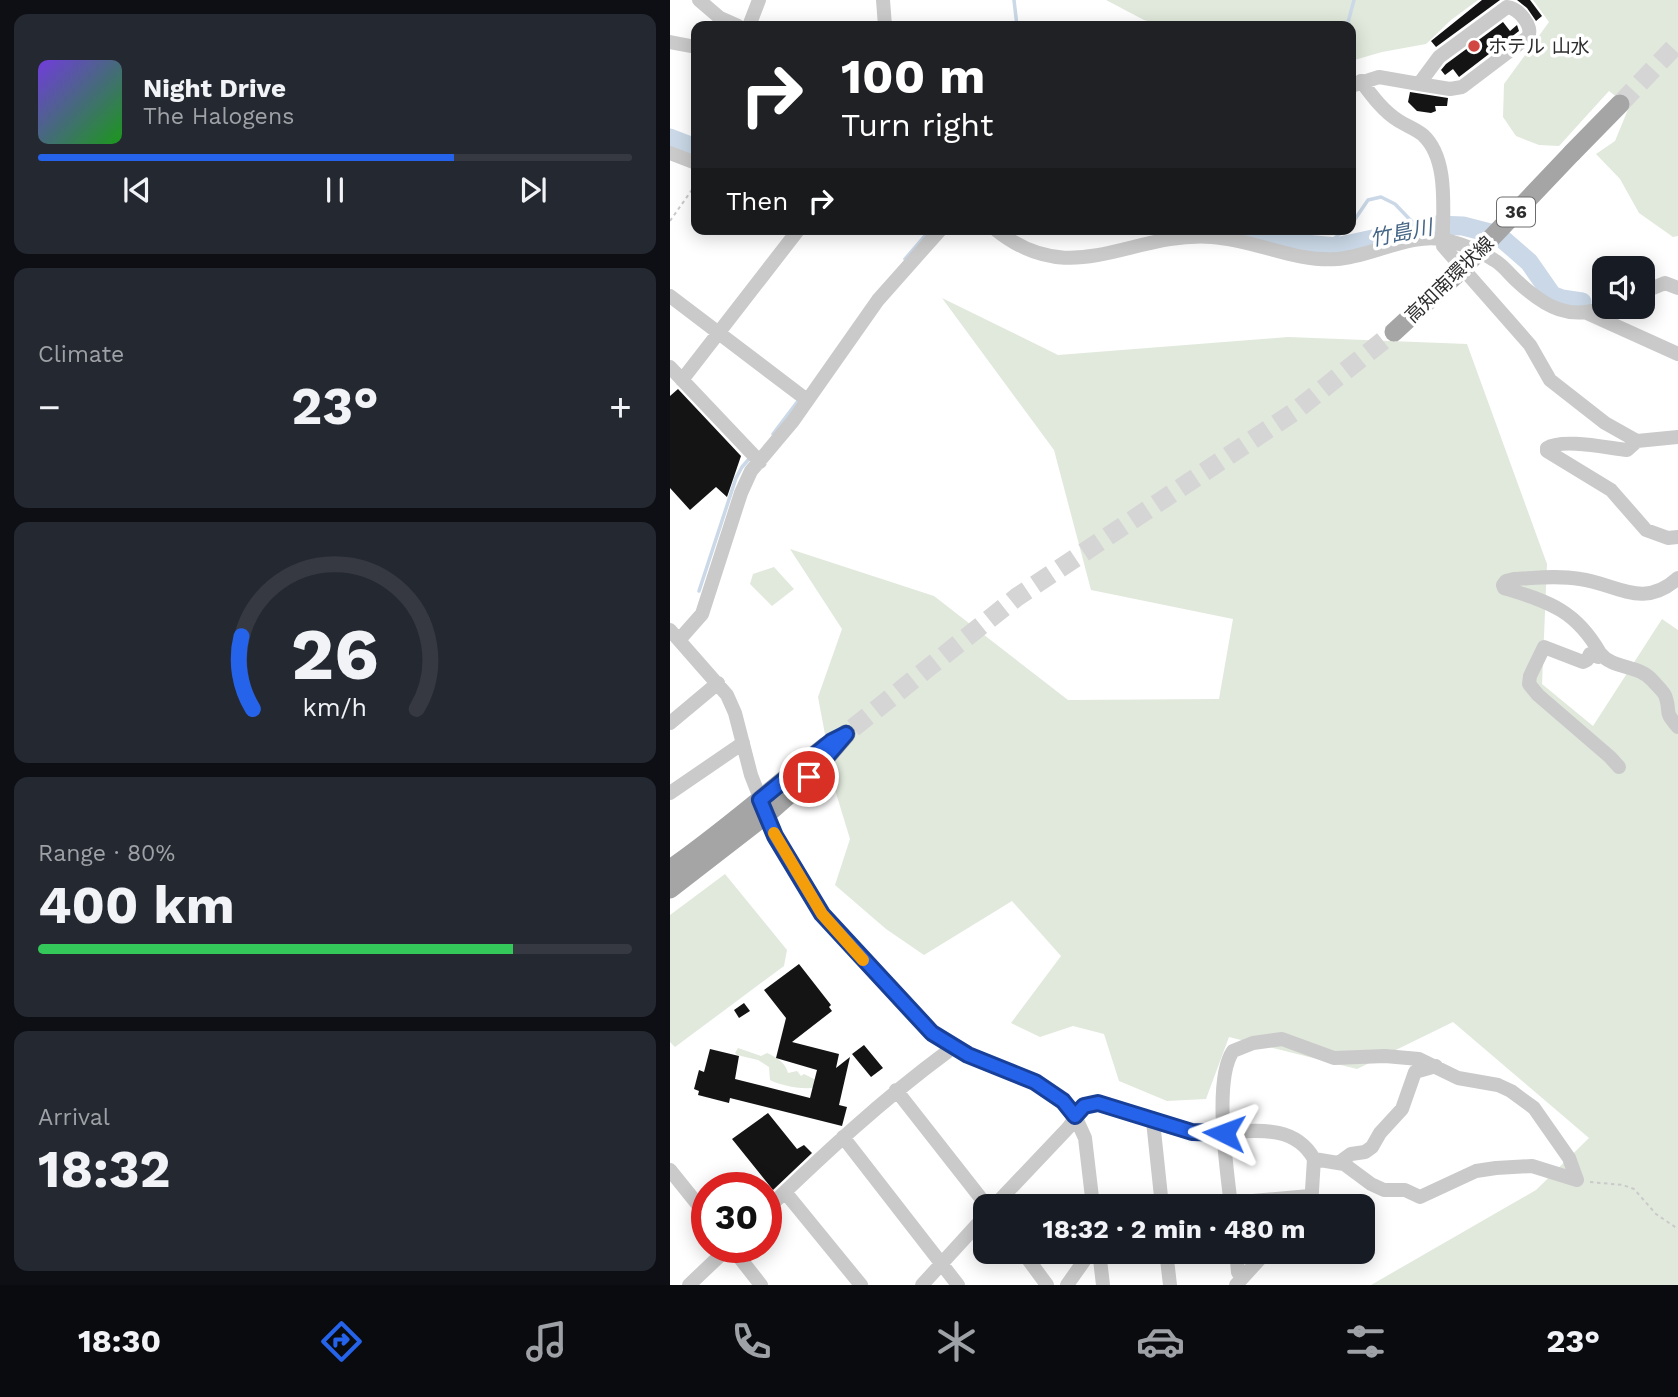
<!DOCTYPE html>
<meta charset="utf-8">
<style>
:root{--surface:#171b24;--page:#242831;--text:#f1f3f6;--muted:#9ea1a6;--line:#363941;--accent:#2563eb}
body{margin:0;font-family:"Work Sans","Noto Sans JP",sans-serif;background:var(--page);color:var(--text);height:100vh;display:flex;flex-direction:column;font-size:26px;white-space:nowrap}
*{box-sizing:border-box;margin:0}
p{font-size:23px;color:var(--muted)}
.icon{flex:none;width:38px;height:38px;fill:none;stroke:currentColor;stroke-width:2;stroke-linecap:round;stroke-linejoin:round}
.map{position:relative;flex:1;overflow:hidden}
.sheet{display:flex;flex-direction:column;gap:14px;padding:14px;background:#0d0f14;width:670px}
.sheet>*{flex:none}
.top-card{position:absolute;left:21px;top:21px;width:665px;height:214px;border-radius:14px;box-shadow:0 4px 18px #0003;background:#202124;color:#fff;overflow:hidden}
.fabs{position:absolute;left:922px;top:256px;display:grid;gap:14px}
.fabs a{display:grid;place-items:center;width:63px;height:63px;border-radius:14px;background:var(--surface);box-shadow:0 4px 18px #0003;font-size:35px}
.speed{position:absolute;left:21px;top:1172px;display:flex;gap:14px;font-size:35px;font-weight:700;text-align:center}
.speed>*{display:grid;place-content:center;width:91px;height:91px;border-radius:50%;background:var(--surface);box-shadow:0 4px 18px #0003;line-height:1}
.speed .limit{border:10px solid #d22;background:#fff;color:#111}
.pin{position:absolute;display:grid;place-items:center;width:60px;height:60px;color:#fff;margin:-30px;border:4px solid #fff;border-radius:50%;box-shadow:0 2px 7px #0007}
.me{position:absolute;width:77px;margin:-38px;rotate:273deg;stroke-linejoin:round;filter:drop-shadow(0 0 5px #0008)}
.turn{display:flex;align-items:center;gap:24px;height:147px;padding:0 35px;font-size:32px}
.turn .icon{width:91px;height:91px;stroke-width:2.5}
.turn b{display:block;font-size:49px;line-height:60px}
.then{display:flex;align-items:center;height:66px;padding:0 35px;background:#0003;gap:14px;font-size:26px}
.big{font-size:52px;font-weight:700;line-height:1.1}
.sheet .tile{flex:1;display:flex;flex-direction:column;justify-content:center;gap:10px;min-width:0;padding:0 24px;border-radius:14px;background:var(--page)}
.sheet .dial{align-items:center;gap:0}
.dial svg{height:182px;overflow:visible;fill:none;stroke:var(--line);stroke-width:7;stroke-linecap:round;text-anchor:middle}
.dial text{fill:var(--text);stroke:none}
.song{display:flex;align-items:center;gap:21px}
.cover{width:84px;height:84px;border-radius:10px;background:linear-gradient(135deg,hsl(260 70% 55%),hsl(120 70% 35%))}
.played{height:7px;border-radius:4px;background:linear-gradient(90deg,var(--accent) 70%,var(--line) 70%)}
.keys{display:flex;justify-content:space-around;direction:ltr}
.heat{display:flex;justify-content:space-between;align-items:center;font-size:38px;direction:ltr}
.charge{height:10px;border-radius:5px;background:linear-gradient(90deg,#34c759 80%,var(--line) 0)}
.trip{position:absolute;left:303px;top:1194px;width:402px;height:70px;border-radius:14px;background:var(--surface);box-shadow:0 4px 18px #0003;font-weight:700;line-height:70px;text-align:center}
.menu{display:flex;height:112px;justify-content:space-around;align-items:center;background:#090b0e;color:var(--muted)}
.menu .icon{width:49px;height:49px}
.menu .current{color:var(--accent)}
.menu b{font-size:32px;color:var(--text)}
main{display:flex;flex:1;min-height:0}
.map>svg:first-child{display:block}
</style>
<main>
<section class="sheet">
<div class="tile">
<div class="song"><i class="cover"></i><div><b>Night Drive</b><p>The Halogens</p></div></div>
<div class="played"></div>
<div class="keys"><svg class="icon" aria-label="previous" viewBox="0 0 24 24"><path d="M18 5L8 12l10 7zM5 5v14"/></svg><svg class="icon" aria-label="pause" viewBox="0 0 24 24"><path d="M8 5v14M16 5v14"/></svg><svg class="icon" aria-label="next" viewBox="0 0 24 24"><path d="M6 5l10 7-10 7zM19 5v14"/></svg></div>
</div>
<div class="tile"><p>Climate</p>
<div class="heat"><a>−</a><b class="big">23°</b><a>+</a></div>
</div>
<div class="tile dial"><svg viewBox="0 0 100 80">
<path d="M14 69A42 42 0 1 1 86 69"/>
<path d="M14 69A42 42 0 0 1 9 37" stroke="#2563eb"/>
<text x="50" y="56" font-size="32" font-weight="700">26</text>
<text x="50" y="72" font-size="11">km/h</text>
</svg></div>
<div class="tile"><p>Range · 80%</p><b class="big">400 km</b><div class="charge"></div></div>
<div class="tile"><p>Arrival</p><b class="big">18:32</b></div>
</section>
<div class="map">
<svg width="1008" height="1285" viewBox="0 0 1008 1285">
<rect width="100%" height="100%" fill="#fff"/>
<!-- green -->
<path fill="#e1e9dc" d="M436,0H808L781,20L756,44L712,52L681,61V26H495L474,20Z
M863,0H1008V236L1003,237L969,213L950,179L926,154L945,141L959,107L939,91L889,146L869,145L846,136L833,117L834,84L879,22Z
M272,298L388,355L618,337L797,344L877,564L872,684L923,726L992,619L1008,630V1285H701L866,1190L919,1138L783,1022L687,1069L559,1037L536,1099L497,1101L449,1081L434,1034L403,1026L370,1037L341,1023L391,956L342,901L254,955L216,929L165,885L180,839L166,793L148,697L172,629L120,549L264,596L398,700L549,699L563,619L421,590L384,450Z
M104,567L124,589L102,606L80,584L83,574Z
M55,874L117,950L114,966L5,1047L0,1042V915Z
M68,1048L91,1056L97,1053C106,1057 116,1063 118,1073L127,1071L131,1076L134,1074L146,1080L145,1087C135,1091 109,1085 100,1080L99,1067L88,1060L67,1055L65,1053Z"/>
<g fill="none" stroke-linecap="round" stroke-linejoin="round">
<!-- stream -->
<path stroke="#cad8e7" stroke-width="3.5" d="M344,0L347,26
M677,26L684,0
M681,111L683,104L681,91
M681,225L698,200L711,197L725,204L749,229
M572,231L575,229
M656,245L676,229
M235,259L261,229
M103,434L128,401
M29,591L66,478L72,467L79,459"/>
<!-- river -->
<path stroke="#cad8e7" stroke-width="19" d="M0,138L26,148
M566,229L615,242L666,247L767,225L793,226L828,235L859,262L882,295L892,299L912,302"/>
</g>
<!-- building -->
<path fill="#141414" d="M812,0H830L766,47L761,41Z
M847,0H860L872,16L866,21L857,8Z
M833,22L840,31L847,25L849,31L789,77L783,69L775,75L771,70L776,64Z
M740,92L778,98L777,106H765L766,111L761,113L747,111L738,102Z
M8,389L71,456L57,497L46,487L20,510L0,488V396Z
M129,964L161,1005L159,1007L162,1011L122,1042L169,1054L166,1068L180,1057L169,1105L177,1107L172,1126L60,1098L59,1103L28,1095L29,1091L24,1089L29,1070L34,1072L40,1049L69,1056L65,1079L140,1098L147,1070L106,1058L116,1018L94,990Z
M74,1003L80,1011L69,1018L64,1010Z
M194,1045L213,1068L201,1077L182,1054Z
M98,1113L127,1149L134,1145L142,1153L103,1190L62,1139Z"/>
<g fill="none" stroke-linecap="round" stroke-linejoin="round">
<!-- major-tunnel -->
<path stroke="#d5d5d5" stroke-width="19" stroke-dasharray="19 10" stroke-linecap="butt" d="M950,104L1008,43
M183,728L347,597L624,412L724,332"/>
<!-- path -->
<path stroke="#cacaca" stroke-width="2" stroke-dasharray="3.5 3.5" stroke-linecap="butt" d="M0,221L26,184
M920,1182L953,1185L964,1189L986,1214L1008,1229"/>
<!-- minor -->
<path stroke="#cacaca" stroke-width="14" d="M29,0L50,18L68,26
M213,0L215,26
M79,26L89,0
M0,42L26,47
M691,81C702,96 714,112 729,121C737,126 746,129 753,135C780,160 772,213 773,246L860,345L880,380L935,423L967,441L1008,437
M681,86L709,77L749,84L769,57L837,7C848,8 864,26 858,37L792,87L780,89L749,84
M0,153L26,163
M325,229C402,292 460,231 542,237C585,240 624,262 667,259C700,257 744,231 776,240C791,244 810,251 824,260C833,265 840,275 848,282C875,307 901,322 937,306
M973,292L995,283L1008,288
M0,296L137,400
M915,312L1008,354
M0,367L90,462
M12,380L129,229
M967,441L957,450C938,448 892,438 877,448V451L941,490L976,530L998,538L1008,537
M0,630L57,695L65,713L81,775L105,836L152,914L262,1033L298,1055L364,1082L392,1101L405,1116L415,1138L423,1206
M9,640L32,614L71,493L81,471L123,421L208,300L271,229
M930,653C943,670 969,664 983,681C986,685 995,692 996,698C1001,714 993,710 1008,727
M0,723L48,683
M949,767L940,757L868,695L859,684L860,676L874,647L913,662L917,660L920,654L928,657L930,653C905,609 878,602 834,588L833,585L836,581L844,579C865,578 888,575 910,579C947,584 973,610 1008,578
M0,793L73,743
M226,1090L317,1206
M483,1121L492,1206
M173,1137L288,1285
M644,1159L674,1164L701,1184L714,1190H735L750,1197L806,1171L826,1168L862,1166L907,1180
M670,1162L681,1154L695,1152L702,1147L710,1133L732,1109L745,1072L766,1066
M0,1170L37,1216
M115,1192L191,1285
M324,1206L398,1128L414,1106L428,1103C460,1109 490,1128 522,1132C562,1138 619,1114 644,1159L641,1206
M526,1206L640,1196
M561,1206C557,1170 543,1080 563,1051L583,1043L612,1039L664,1058L715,1056L749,1059L788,1078L828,1085L841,1091L864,1108L899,1158L907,1180
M96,1210C154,1154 212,1100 277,1052L281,1046
M62,1248L91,1285
M352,1251L377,1285
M429,1251L433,1285
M496,1251L500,1285
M566,1251L568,1272L572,1278
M19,1285L58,1248
M252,1285L315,1216
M397,1285L421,1251
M566,1285L597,1251"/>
<!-- major -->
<path stroke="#a5a5a5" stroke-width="19" d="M902,153L950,104
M724,332L790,271
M0,869C55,831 104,787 156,746
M0,889L97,814L139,777L176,734"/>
<!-- major-bridge -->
<path stroke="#a5a5a5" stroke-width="19" d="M790,271L902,153"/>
</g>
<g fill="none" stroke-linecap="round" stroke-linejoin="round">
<defs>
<path id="route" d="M139,777L176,734L162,741L90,800L105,836L152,914L262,1033L298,1055L365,1082L393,1101L405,1116L414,1106L428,1103L522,1132L554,1133"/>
</defs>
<!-- route casing -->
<use href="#route" stroke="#184099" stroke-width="18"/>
<!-- route -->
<use href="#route" stroke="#2563eb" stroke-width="12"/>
<!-- slow -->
<path stroke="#f59e0b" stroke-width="12" d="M104,833L152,914L193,960"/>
</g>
<!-- markers -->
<circle fill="#d14742" stroke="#fff" stroke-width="2.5" cx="804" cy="46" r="7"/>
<g text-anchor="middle" stroke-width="7" stroke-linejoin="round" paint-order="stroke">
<!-- shield labels -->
<rect fill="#fff" stroke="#6c6c6c" stroke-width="2" x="827" y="197.5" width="38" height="29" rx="5"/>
<g font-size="18" font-weight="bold" fill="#2d2d2d">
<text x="846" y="218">36</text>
</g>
<!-- poi labels -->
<g font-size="19" fill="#2d2d2d" stroke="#fff" text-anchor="start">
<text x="818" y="53">ホテル 山水</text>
</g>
<!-- street labels -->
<g font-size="19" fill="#2d2d2d" stroke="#fff">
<text transform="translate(779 279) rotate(-44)" y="7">高知南環状線</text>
</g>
<!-- water labels -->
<g font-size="21" font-style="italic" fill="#446585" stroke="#fff">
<text transform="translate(731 233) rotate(-11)" y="7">竹島川</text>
</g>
</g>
</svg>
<div class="fabs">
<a><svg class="icon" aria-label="sound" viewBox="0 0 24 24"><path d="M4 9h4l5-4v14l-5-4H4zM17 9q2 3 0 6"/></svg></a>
</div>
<div class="speed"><div class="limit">30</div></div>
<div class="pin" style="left:139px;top:777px;background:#d93025"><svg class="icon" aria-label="arrive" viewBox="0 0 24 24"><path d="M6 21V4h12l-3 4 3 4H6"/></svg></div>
<svg class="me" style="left:554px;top:1133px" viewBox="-20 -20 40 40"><path d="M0-17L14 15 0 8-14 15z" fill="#2563eb" stroke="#fff" stroke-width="4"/></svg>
<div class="trip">18:32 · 2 min · 480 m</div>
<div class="top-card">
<div class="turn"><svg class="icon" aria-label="right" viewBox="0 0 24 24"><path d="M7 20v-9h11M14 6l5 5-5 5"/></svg><div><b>100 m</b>Turn right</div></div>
<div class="then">Then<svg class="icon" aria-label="right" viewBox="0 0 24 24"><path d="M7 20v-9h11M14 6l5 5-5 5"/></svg></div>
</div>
</div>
</main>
<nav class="menu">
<b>18:30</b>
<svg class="icon current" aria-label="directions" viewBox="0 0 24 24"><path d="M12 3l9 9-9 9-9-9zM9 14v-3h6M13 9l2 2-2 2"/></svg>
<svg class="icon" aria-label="music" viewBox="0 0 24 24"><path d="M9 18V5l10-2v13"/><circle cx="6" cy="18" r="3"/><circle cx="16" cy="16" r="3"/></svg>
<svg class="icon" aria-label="phone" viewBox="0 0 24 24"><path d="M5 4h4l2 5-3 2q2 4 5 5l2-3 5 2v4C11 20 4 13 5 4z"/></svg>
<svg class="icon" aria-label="climate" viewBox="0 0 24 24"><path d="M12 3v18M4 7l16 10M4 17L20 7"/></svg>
<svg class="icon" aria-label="car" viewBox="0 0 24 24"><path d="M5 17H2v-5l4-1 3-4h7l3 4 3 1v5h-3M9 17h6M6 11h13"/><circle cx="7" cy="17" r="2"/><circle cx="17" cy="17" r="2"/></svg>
<svg class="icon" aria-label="filters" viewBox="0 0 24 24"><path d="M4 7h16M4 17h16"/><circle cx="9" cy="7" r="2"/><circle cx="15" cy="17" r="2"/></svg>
<b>23°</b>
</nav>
